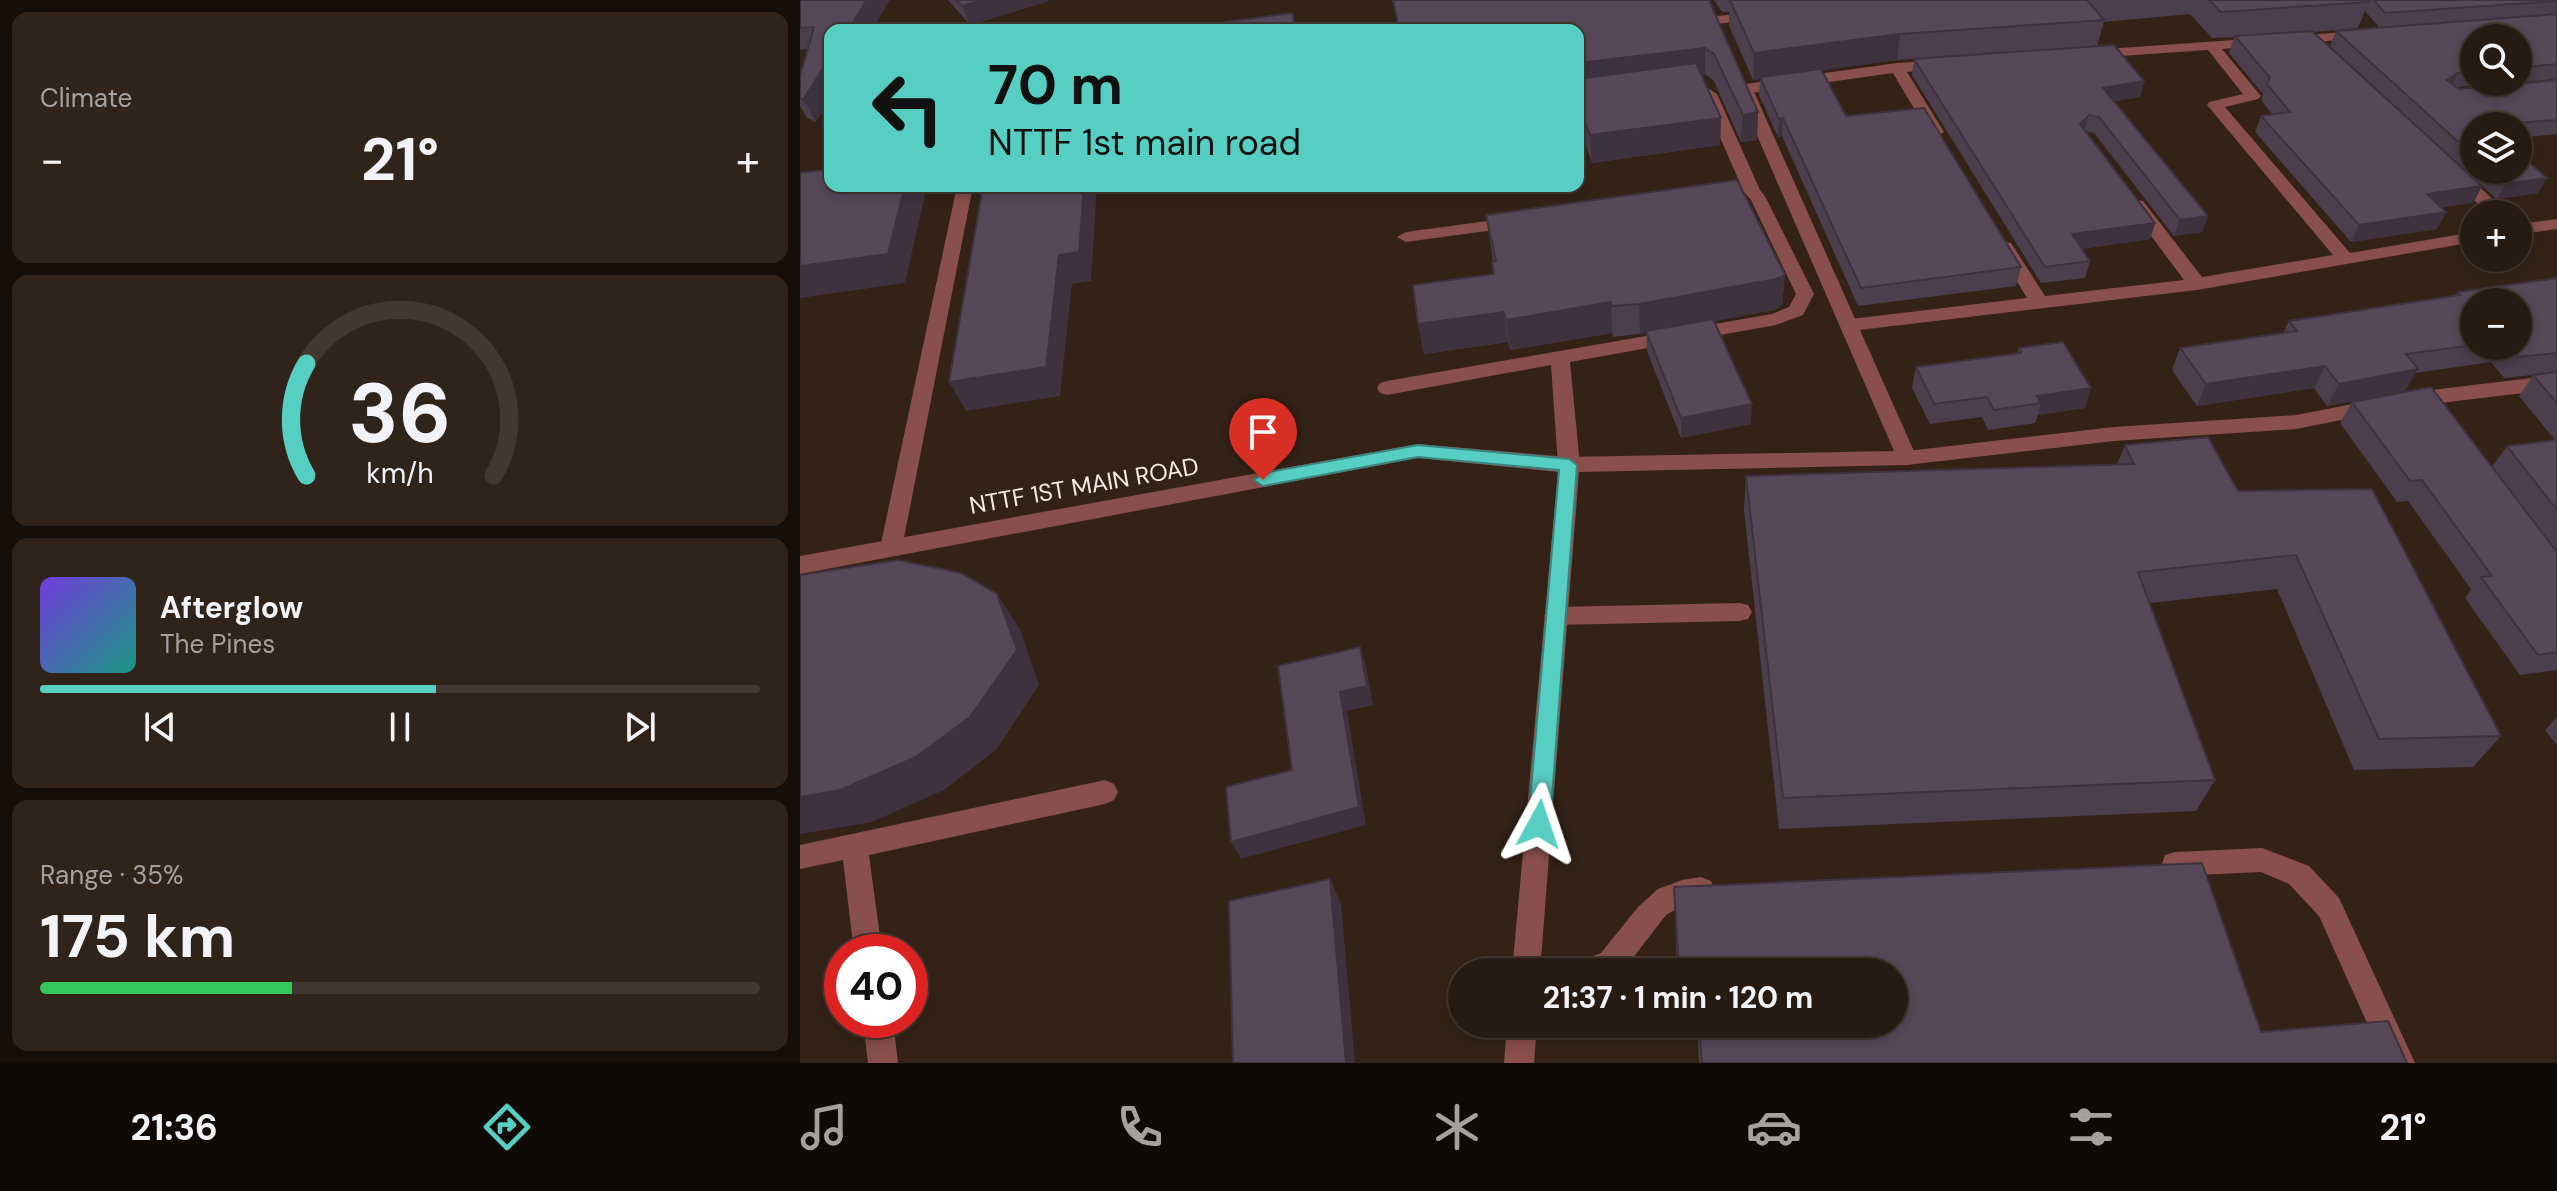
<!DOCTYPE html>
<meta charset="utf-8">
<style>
:root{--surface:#271a11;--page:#2f231a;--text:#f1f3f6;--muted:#a4a19f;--line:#433831;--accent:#57cec2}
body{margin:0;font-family:"DM Sans",sans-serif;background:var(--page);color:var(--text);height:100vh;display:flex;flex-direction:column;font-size:30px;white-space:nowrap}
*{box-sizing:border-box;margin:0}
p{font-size:26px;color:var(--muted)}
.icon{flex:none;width:44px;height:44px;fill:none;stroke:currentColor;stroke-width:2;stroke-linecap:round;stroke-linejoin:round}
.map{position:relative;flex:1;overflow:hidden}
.side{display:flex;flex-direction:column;gap:12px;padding:12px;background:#150e09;width:800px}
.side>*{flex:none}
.guide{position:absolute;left:24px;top:24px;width:760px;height:168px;border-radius:16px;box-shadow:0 4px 12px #0003,0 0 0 2px var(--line);background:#57cec2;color:#111;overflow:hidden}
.buttons{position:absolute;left:1660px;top:24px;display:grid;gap:16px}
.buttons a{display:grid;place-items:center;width:72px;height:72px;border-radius:50%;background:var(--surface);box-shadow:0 4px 12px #0003,0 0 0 2px var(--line);font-size:40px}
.speed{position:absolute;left:24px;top:934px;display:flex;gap:16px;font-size:40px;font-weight:700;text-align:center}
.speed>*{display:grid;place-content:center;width:104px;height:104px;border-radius:50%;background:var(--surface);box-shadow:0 4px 12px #0003,0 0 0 2px var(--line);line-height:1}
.speed .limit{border:12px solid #d22;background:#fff;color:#111}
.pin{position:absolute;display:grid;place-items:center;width:68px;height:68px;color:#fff;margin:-82px -34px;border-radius:50% 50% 50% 0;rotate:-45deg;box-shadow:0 0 8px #0007}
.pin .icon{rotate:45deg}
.me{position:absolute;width:88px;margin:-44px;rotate:5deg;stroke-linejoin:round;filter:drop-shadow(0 0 6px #0008)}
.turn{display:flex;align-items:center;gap:28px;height:168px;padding:0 32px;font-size:36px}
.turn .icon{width:104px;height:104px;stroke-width:2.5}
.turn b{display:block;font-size:56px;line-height:68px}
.big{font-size:60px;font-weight:700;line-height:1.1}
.side .card{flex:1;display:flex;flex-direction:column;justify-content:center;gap:12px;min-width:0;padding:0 28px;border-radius:16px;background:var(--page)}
.side .dial{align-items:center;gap:0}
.dial svg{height:208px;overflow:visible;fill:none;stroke:var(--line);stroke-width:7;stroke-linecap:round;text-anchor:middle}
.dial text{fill:var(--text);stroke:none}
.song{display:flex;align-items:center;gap:24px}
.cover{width:96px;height:96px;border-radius:12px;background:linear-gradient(135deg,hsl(260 70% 55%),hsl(170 70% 35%))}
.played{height:8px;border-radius:4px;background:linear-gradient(90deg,var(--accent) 55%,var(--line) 55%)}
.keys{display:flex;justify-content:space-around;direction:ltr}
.heat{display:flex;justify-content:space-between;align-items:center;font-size:44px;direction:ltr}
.charge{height:12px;border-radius:6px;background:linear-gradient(90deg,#34c759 35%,var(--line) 0)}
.trip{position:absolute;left:648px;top:958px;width:460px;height:80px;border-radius:40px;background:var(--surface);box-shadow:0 4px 12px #0003,0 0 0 2px var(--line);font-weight:700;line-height:80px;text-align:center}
.dock{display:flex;height:128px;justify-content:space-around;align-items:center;background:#100a07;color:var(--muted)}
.dock .icon{width:56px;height:56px}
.dock .active{color:var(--accent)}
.dock b{font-size:36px;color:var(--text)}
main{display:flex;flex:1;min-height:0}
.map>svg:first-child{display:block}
</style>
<main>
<section class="side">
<div class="card"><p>Climate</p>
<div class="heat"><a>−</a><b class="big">21°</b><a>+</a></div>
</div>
<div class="card dial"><svg viewBox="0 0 100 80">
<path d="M14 69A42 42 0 1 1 86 69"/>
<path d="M14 69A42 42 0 0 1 14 26" stroke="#57cec2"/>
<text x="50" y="56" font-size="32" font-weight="700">36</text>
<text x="50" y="72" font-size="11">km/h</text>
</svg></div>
<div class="card">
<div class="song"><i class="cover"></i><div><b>Afterglow</b><p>The Pines</p></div></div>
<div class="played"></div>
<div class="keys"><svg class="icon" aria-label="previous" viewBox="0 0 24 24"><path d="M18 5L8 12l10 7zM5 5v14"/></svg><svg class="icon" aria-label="pause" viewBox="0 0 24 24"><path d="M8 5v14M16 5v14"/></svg><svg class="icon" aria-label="next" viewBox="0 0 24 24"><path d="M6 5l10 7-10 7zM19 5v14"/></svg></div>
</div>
<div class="card"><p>Range · 35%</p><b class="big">175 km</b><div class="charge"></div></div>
</section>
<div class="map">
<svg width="1757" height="1063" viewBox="0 0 1757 1063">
<rect width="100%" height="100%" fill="#342217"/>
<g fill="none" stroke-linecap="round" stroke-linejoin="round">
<!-- service -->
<path fill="#884f4c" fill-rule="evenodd" d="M909,89L917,94L960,190L966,198L1014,294L1003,315L976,325L770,362L780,465L776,470H762L758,465L751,365L587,395L580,393L577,388L580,383L587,381L972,314L989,307L996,294L951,200L944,192L901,94Z
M157,186H173L102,548L99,554L91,556L83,554L80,548Z
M717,217L726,222L723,226L606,242L597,237L606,232Z
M940,603L948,605L952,612L948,619L940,621L756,625L748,623L744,616L748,609L756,607Z
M305,780L314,784L318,792L314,800L305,804L69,855L82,952H54L43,860L0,869V845Z
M1462,848L1509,866L1539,898L1615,1063H1585L1519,916L1489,884L1461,872L1375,876L1365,873L1362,864L1365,855L1375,852Z
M901,877L911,881L915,890L911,899L882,906L866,915L822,972H774L778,962L801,953L838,907L858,889L882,880Z
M63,1020H93L98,1063H68Z"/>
<!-- minor -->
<path fill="#884f4c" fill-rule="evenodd" d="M958,12L965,16L963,19L916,24L909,20L916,16Z
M1561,31L1568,35L1566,38L1422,49L1461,96L1458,99L1425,107L1550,253L1674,232V242L1397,290L1051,331L1042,325L1051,319L1227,298L1196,247L1205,242L1211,243L1245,296L1384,280L1328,205L1337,200L1343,201L1402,277L1533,255L1407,105L1409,102L1443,94L1408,50L1292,58L1285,54L1292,50Z
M1142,60L1150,65L1147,68L1107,72L1144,132L1136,137L1128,132L1093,73L945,94L937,89L945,84L1097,63Z
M1657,170L1663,171L1708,214H1689L1651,179L1649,175L1651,171Z
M1757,219V229L1718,234V224Z
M1757,375V389L1607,407L1597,400L1607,393Z
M1574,400L1584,407L1581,412L1496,429L1314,441L1107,465L1100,463L1097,458L1100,453L1107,451L1314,427L1496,415Z"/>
<!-- tertiary -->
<path fill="#884f4c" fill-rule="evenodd" d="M947,89L955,94L1117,458L1114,463L1107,465L779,472L740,972H712L758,472L618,458L0,574V556L618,444L769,457L1094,451L939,94Z
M707,1024H737L734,1063H704Z"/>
</g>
<!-- wall -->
<path fill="#4b3e4d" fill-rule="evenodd" d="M0,0L30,30V98L16,122L7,118L0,106V76L8,49L0,50Z
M148,0H248L249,1L170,25Z
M909,0L958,112L957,140L941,142L914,81L905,74L902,75L921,118L920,145L792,163L778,125V30Z
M914,0H1567L1568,2L1569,0H1757V79L1718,82V38H1674V82H1715L1656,87L1659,89L1757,80V134L1718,138V126H1674V170H1718L1738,193L1697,199L1682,186L1673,203L1641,207L1646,212L1637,229L1551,242L1455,132L1461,116L1472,114L1461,100L1463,94L1429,53L1434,37L1412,38L1390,14L1304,22L1297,46L1097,60L1022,70L1046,116L1221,267L1216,286L1058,306L982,136L978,137L959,95L960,79L953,80L929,26V12H922ZM1565,11L1579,27L1696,19L1536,31L1530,46L1672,176L1513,32L1558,28Z
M1114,59L1344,81L1340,97L1314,101L1408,216L1402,232L1374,236L1294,133L1285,131L1355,223L1350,239L1281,249L1290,261L1285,278L1241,283L1112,75Z
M686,215L985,275L982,305L974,310L913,321L951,424L881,438L847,351L846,333L813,337L812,333L710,350L708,342L624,354L618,324L693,274L692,262L693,261Z
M1757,278V552L1692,467L1707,446L1755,440L1719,396L1733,375L1704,378L1691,362L1615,373L1605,391L1527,406L1514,388L1397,406L1372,370L1380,348L1483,333L1489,321L1656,295L1658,292ZM1674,302L1718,346H1674Z
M1219,348L1285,408L1238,415L1235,423L1188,430L1182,417L1130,424L1112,388L1116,367L1217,353Z
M1552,402L1757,552V670L1720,675L1665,598L1671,589L1608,501L1597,502L1540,423Z
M1325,445L1438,491L1701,736L1673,767L1554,770L1477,589L1350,603L1415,780L1396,811L979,829L944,510L946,476L1317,464Z
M1757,717V745L1745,730Z
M874,887L1461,1032L1607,1063H899L897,1024L880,1025V1024H1094V972H877Z"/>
<!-- shaded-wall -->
<path fill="#3d323e" d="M67,0H90L72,30H48Z
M182,0H248L249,1L170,25L162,6Z
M1100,34L1097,60L953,80L954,53Z
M905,48V74L778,90V63Z
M30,57V98L16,122L3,100Z
M1658,73L1651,88L1647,80Z
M1344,81L1340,97L1298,104L1303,88Z
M958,112L957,140L941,142L943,115Z
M1289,115L1284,130L1280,124Z
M921,118L920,145L792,163L790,135Z
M983,118L982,136L978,137L979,119Z
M1747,178L1738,193L1697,199L1705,184Z
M105,186H127L105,283L0,298V266Z
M284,186H297L291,281L272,284L260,396L166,411L149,382L259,255Z
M1682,186L1673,203L1618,211L1627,194Z
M1646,212L1637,229L1551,242L1559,225Z
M1408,216L1402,232L1374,236L1380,220Z
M1355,223L1350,239L1267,251L1272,234Z
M985,275L982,305L974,310L840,334L839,304Z
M811,302L812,333L710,350L706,320Z
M704,312L708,342L624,354L618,324Z
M1525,366L1514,388L1397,406L1406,384Z
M1618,369L1605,391L1527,406L1539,384Z
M1291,388L1285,408L1238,415L1241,403L1237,396Z
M952,404L951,424L881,438V418Z
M197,594L220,629L239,685L196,750L144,790L72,822L0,834V797Z
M560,647L566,666L573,705L547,711L566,825L441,859L431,842L559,807L540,692Z
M530,879L541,903L555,1063H546Z"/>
<!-- building -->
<path fill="#574859" stroke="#3d323e" stroke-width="2" d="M0,0H67L48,30H30V57L3,100L0,98V76L14,27L0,28Z
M156,0H182L162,6Z
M593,0H909L958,112L943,115L914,54L905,48L778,63V30H599Z
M930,0H1287L1304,20L1100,34L954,53Z
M1409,0H1567L1569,2L1421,12Z
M1574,0H1757V1L1585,13Z
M492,13L496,30H425L424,22Z
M1757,14V64L1718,68V38H1674V72L1658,73L1647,80L1659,89L1757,80V120L1674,126V156L1536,31Z
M1512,31L1682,186L1627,194L1646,212L1559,225L1461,116L1490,112L1467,84L1470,78L1435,36Z
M1314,45L1344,81L1303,88L1408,216L1380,220L1299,117L1289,115L1280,124L1355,223L1272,234L1290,261L1245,267L1114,59Z
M896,63L921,118L790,135L778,103V79Z
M1021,69L1046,116L1124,108L1221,267L1061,288L983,118L979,119L960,77Z
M1718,153L1747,178L1705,184L1689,170H1718Z
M30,169V186H105L88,254L0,266V173Z
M937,180L985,275L976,279L839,304L812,306L811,302L706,320L704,312L618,324L613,285L694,274L692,262L696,261L686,215Z
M183,186H284L279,252L259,255L246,367L149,382Z
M1757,278V353L1718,357L1709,346H1718V302H1674V345L1606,354L1618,369L1539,384L1525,366L1406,384L1380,348L1497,331L1489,321L1660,295L1658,292Z
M913,319L952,404L881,418L846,331Z
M1263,342L1291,388L1237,396L1241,403L1194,410L1187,397L1134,404L1116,367L1221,353L1219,348Z
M1757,372V403L1733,375Z
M1631,387L1757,552V652L1738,655L1681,577L1692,576L1622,480L1610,481L1552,402Z
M1408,437L1438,491L1572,489L1701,736L1579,739L1496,555L1338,572L1415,780L983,798L946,476L1334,464L1325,445Z
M1757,440V510L1707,446Z
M98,560L161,573L197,594L217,650L170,717L116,757L40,790L0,797V575Z
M560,647L567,686L540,692L559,807L431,842L426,787L492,770L478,666Z
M1402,863L1461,1032L1588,1021L1607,1063H902L899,1024H1094V972H879L874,887Z
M530,879L546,1063H433L429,901Z"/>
<!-- route -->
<path fill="#57cec2" stroke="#39867e" stroke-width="2" d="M618,445L769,459L777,465L750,824L746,831L739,834L731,831L728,824L759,470L618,457L463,486L454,480L463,473Z"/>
<g text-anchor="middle" stroke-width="8" stroke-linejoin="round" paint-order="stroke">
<!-- street labels -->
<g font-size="24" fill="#f9ece5" stroke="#342217">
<text transform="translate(284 486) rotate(-10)" y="8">NTTF 1ST MAIN ROAD</text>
</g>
</g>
</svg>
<div class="buttons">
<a><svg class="icon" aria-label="search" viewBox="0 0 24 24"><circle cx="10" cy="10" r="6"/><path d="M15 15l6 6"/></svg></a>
<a><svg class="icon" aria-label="layers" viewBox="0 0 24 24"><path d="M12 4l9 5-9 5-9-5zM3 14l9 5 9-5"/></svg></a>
<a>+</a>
<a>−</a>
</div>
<div class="speed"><div class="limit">40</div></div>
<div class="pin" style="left:463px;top:480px;background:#d93025"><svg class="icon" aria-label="arrive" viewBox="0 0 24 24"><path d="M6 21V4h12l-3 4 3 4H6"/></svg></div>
<svg class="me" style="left:739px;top:824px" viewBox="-20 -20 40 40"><path d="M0-17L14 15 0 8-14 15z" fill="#57cec2" stroke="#fff" stroke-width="4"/></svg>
<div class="trip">21:37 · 1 min · 120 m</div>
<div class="guide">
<div class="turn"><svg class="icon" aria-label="left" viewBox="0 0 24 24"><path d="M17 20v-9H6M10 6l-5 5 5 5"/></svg><div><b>70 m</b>NTTF 1st main road</div></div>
</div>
</div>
</main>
<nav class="dock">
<b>21:36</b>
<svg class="icon active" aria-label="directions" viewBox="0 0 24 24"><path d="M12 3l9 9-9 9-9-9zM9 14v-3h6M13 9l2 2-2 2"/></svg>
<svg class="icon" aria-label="music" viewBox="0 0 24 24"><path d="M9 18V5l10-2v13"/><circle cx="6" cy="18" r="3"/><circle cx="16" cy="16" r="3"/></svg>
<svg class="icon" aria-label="phone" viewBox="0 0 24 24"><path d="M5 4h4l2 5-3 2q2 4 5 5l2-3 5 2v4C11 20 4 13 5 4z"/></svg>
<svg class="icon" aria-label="climate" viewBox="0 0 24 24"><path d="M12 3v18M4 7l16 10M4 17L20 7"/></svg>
<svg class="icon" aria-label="car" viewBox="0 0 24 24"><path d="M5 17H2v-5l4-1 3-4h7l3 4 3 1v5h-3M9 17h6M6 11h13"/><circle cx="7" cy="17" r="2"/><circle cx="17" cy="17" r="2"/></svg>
<svg class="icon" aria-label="filters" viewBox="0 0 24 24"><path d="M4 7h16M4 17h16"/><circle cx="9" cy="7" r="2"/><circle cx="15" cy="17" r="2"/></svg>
<b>21°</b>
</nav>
